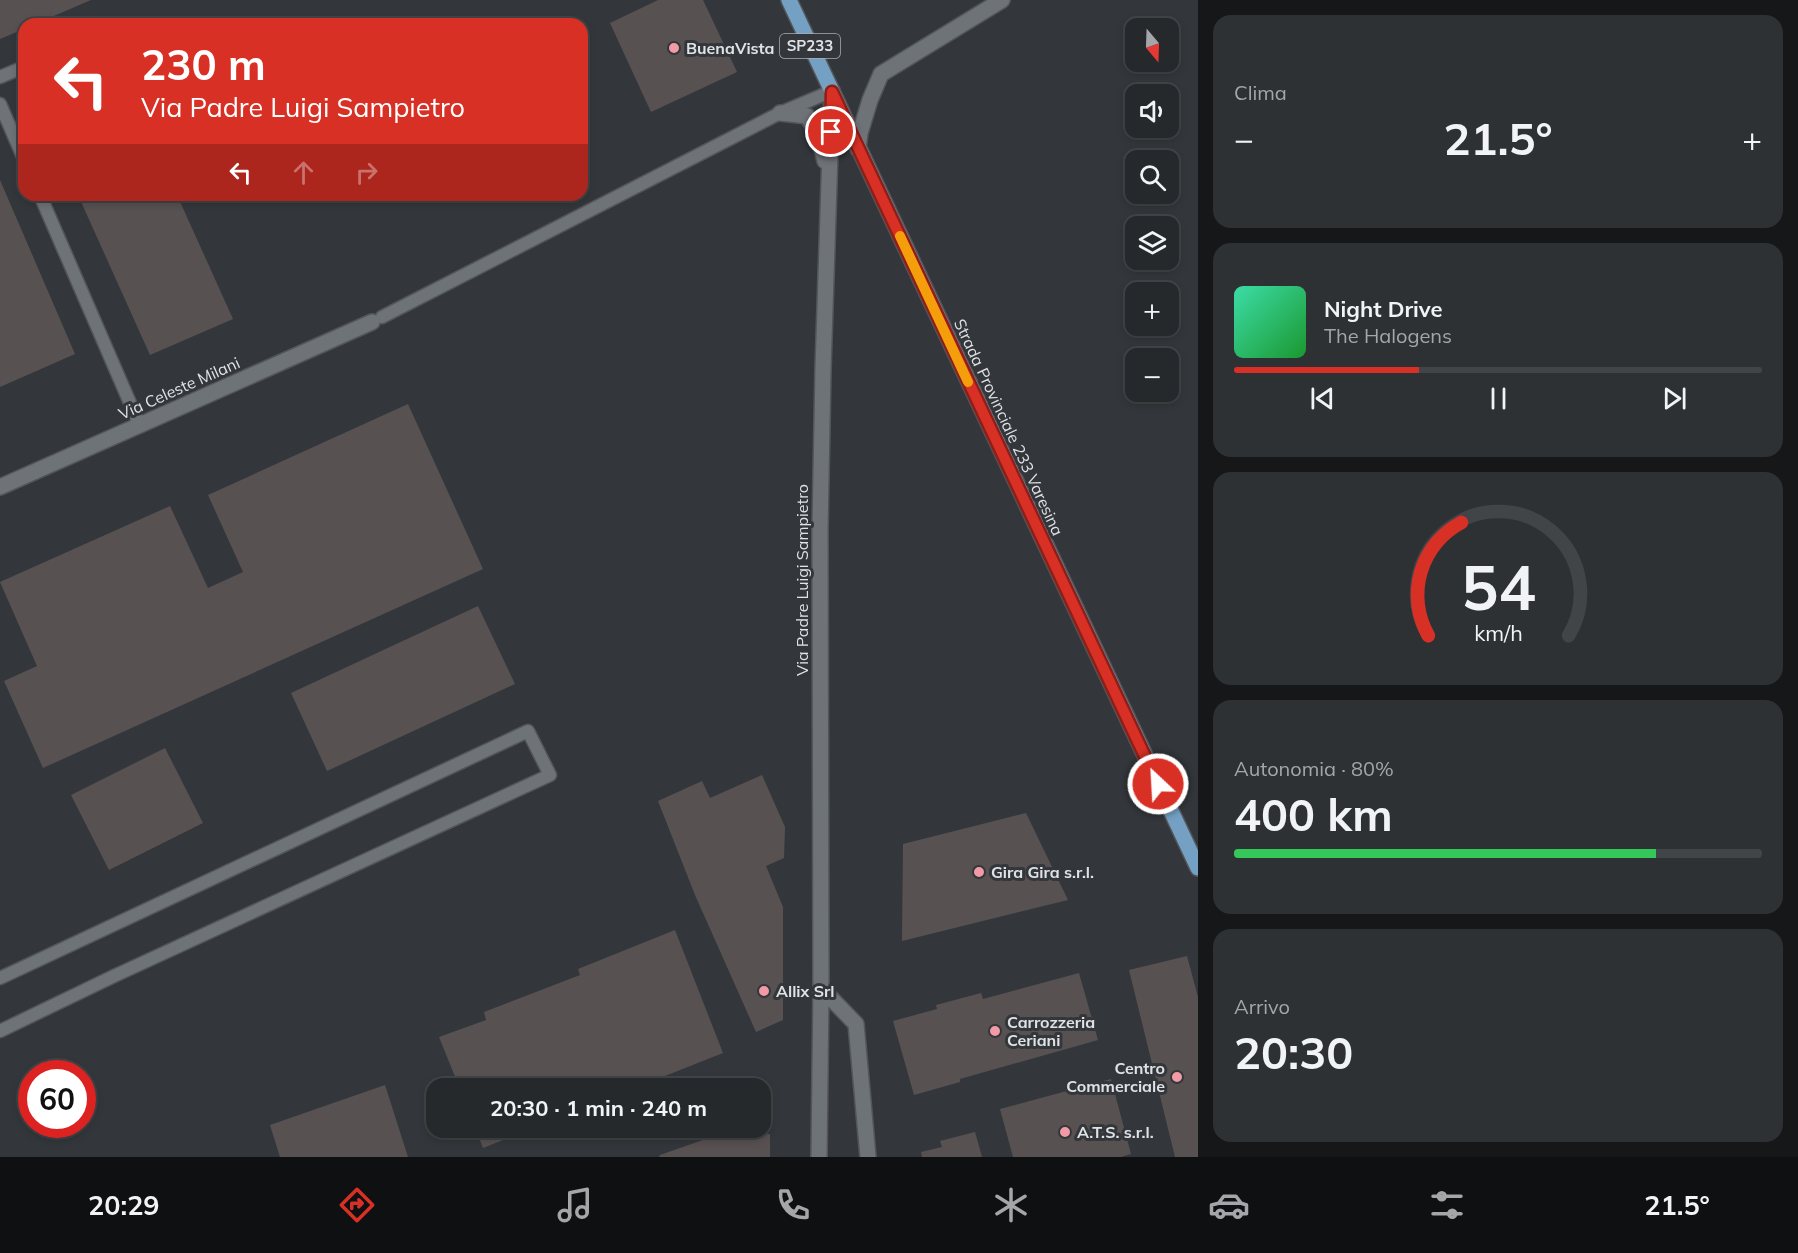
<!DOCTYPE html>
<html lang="it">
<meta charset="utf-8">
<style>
:root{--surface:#26292c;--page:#2e3134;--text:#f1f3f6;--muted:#a4a6a9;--line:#424548;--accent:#d93025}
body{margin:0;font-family:Mulish,sans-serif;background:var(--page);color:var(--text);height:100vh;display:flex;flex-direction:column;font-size:22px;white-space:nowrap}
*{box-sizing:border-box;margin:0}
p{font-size:20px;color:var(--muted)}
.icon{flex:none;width:33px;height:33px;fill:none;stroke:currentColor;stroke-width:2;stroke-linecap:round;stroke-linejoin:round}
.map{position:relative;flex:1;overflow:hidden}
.details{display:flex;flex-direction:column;gap:15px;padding:15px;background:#151718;width:600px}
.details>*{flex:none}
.hud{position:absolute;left:18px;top:18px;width:570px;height:183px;border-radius:18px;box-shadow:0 3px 9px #0003,0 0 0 2px var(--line);background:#d93025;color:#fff;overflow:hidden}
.needle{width:39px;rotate:161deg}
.controls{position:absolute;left:1125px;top:18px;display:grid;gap:12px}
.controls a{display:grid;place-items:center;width:54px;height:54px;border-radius:12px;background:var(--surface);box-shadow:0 3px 9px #0003,0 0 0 2px var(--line);font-size:30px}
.speed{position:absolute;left:18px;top:1060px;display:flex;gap:12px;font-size:30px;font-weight:700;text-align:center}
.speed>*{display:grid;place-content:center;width:78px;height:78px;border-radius:50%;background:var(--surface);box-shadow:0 3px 9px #0003,0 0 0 2px var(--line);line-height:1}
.speed .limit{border:9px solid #d22;background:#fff;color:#111}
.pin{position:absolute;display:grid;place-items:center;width:51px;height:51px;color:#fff;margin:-26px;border:3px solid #fff;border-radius:50%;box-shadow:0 2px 6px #0007}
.me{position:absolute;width:66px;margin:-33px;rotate:335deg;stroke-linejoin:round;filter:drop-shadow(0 0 4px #0008)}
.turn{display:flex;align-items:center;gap:21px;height:126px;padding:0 24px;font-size:27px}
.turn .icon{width:78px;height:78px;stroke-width:2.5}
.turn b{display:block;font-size:42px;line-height:51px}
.lanes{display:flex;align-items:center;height:57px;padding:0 24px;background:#0003;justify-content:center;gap:30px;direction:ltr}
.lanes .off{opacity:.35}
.big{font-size:45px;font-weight:700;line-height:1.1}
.details .card{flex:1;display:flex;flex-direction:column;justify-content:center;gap:9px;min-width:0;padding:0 21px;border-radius:18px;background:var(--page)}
.details .dial{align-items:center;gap:0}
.dial svg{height:156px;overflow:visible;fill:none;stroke:var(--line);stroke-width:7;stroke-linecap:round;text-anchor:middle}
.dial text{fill:var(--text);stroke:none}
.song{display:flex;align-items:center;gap:18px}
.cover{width:72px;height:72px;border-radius:9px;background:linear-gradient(135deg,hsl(160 70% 55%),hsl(130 70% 35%))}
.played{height:6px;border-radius:3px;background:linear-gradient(90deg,var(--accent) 35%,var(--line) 35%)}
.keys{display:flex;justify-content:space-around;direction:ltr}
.heat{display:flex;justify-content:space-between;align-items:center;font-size:33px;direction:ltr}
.charge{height:9px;border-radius:4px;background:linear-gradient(90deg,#34c759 80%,var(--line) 0)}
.trip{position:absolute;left:426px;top:1078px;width:345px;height:60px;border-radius:18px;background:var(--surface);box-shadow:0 3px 9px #0003,0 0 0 2px var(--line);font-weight:700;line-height:60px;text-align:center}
.tab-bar{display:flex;height:96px;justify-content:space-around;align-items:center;background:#0f1012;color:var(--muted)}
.tab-bar .icon{width:42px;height:42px}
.tab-bar .active{color:var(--accent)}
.tab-bar b{font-size:27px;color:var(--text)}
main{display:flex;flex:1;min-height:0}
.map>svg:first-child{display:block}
</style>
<main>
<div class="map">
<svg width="1198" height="1157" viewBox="0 0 1198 1157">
<rect width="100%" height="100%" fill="#33373b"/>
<!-- building -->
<path fill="#585152" d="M0,0H91L35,24H24V29L0,39Z
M658,0H703L737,72L651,112L610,23Z
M0,180L75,354L0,387Z
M78,195H177L233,319L150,355Z
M408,404L483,569L43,768L4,681L37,666L0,582L170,506L208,588L243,572L208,495Z
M478,606L515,684L327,771L291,693Z
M165,748L203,823L109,870L71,795Z
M762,775L785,827L784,858L766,866L783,907V1020L756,1032L695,895L658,801L702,781L710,798Z
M1026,813L1068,900L902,941L903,844Z
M675,930L723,1053L632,1089H460L439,1037L486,1020L484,1012L580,975L578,969Z
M1187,956L1198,997V1157H1175L1129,970Z
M1079,973L1098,1040L960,1079V1082L914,1095L893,1021L937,1009L936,1005L981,993L983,999Z
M1111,1079L1131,1154L1121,1157H1013L1000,1109Z
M385,1085L408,1157H280L270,1125Z
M475,1128H533L483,1148Z
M975,1132L982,1157H922L921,1152L942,1147L940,1141Z
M770,1134V1157H659L660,1155L717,1135Z"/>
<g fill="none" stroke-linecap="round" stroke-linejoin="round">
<defs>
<path id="service" d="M0,77L24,67
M0,104L24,159
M40,195L140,426
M382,317L780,113L832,91
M0,978L528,731L550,775L114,976L0,1031"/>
<path id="minor" d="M780,113L807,116L818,134L825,161
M858,149L860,133L870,100L881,74L1002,0
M0,487L372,322
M821,988L856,1024L868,1157
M819,1157L821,988L820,530L823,369L832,91"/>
<path id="primary" d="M789,0L1198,868"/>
</defs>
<!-- service casing -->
<use href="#service" stroke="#525659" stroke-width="15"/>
<!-- minor casing -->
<use href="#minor" stroke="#525659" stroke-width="18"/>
<!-- primary casing -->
<use href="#primary" stroke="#525659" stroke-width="18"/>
<!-- service -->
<use href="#service" stroke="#6e7378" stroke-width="12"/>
<!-- minor -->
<use href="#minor" stroke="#6e7378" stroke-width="15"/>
<!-- primary -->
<use href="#primary" stroke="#74a0c4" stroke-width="15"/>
</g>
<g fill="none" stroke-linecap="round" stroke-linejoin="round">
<defs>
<path id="route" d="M831,132L832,92L1158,784"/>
</defs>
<!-- route casing -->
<use href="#route" stroke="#8d1f18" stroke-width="15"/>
<!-- route -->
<use href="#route" stroke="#d93025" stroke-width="10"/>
<!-- slow -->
<path stroke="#f59e0b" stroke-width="10" d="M900,236L968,382"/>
</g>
<!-- markers -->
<g fill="#f39aa7" stroke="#33373b" stroke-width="2">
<circle cx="674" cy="48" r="6"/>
<circle cx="979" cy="872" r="6"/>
<circle cx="764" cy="991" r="6"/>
<circle cx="995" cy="1031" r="6"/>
<circle cx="1177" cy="1077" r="6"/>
<circle cx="1065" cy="1132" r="6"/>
</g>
<g text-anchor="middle" stroke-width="6" stroke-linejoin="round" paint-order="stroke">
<!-- shield labels -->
<rect fill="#33373b" stroke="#acafb2" stroke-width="1.5" x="780" y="34" width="60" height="24" rx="4.5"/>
<g font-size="15" font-weight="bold" fill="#e0e3e5">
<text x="810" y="51">SP233</text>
</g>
<!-- poi labels -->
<g font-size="16" font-weight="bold" fill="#e0e3e5" stroke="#33373b" text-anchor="start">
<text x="686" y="54">BuenaVista</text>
<text x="991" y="878">Gira Gira s.r.l.</text>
<text x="776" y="997">Allix Srl</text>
<text x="1007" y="1028">Carrozzeria<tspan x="1007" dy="18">Ceriani</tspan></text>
<text x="1165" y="1074" text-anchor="end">Centro<tspan x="1165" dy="18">Commerciale</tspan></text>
<text x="1077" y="1138">A.T.S. s.r.l.</text>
</g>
<!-- street labels -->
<g font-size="16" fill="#e0e3e5" stroke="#33373b">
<text transform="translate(179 388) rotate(-24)" y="6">Via Celeste Milani</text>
<text transform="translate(1009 427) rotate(65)" y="6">Strada Provinciale 233 Varesina</text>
<text transform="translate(802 580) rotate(-90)" y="6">Via Padre Luigi Sampietro</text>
</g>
</g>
</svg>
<div class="controls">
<a><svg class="needle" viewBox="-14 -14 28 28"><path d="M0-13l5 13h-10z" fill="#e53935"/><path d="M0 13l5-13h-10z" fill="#a4a6a9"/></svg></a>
<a><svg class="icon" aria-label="sound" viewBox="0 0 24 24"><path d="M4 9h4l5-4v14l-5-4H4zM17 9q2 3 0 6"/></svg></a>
<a><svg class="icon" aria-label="search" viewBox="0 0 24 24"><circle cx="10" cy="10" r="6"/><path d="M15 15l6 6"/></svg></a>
<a><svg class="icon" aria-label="layers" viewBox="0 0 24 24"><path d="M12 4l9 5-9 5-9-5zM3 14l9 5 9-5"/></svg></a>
<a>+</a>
<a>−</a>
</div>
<div class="speed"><div class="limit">60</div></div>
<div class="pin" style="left:831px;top:132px;background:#d93025"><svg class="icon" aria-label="arrive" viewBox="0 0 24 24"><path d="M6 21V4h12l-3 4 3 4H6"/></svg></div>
<svg class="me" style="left:1158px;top:784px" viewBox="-20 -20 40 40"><circle r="17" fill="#d93025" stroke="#fff" stroke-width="3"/><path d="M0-11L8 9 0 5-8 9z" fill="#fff"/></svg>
<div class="trip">20:30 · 1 min · 240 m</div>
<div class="hud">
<div class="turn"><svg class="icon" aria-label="left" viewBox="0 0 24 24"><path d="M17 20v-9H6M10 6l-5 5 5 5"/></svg><div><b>230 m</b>Via Padre Luigi Sampietro</div></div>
<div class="lanes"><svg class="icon" aria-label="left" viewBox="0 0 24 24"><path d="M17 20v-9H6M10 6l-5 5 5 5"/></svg><svg class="icon off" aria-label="ahead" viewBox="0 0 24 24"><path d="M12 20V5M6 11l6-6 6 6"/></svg><svg class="icon off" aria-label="right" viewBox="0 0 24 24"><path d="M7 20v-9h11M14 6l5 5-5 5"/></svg></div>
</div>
</div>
<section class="details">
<div class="card"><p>Clima</p>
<div class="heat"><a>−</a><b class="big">21.5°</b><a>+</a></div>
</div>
<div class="card">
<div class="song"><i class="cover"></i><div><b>Night Drive</b><p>The Halogens</p></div></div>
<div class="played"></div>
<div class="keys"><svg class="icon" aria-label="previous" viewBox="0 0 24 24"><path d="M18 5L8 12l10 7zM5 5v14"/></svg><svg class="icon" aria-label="pause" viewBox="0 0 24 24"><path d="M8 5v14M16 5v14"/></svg><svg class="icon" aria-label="next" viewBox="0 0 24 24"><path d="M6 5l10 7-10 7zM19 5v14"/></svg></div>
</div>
<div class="card dial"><svg viewBox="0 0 100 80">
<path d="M14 69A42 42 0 1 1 86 69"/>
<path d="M14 69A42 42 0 0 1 31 11" stroke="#d93025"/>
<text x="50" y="56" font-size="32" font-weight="700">54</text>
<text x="50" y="72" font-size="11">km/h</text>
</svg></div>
<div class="card"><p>Autonomia · 80%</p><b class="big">400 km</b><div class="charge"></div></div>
<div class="card"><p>Arrivo</p><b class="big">20:30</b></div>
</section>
</main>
<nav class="tab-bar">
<b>20:29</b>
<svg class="icon active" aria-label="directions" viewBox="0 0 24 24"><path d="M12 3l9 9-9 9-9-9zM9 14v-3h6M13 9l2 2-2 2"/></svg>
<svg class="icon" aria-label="music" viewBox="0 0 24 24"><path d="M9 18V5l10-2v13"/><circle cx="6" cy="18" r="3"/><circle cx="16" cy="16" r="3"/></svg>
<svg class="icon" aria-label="phone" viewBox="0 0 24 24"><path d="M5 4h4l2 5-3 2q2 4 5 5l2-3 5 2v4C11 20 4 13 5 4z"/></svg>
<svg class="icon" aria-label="climate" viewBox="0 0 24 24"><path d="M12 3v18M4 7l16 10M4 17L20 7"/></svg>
<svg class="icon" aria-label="car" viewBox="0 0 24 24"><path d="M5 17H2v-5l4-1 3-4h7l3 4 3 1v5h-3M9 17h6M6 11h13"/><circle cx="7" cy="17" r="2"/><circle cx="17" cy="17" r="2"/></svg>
<svg class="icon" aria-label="filters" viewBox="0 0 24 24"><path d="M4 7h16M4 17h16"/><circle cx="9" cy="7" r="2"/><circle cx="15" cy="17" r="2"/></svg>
<b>21.5°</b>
</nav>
